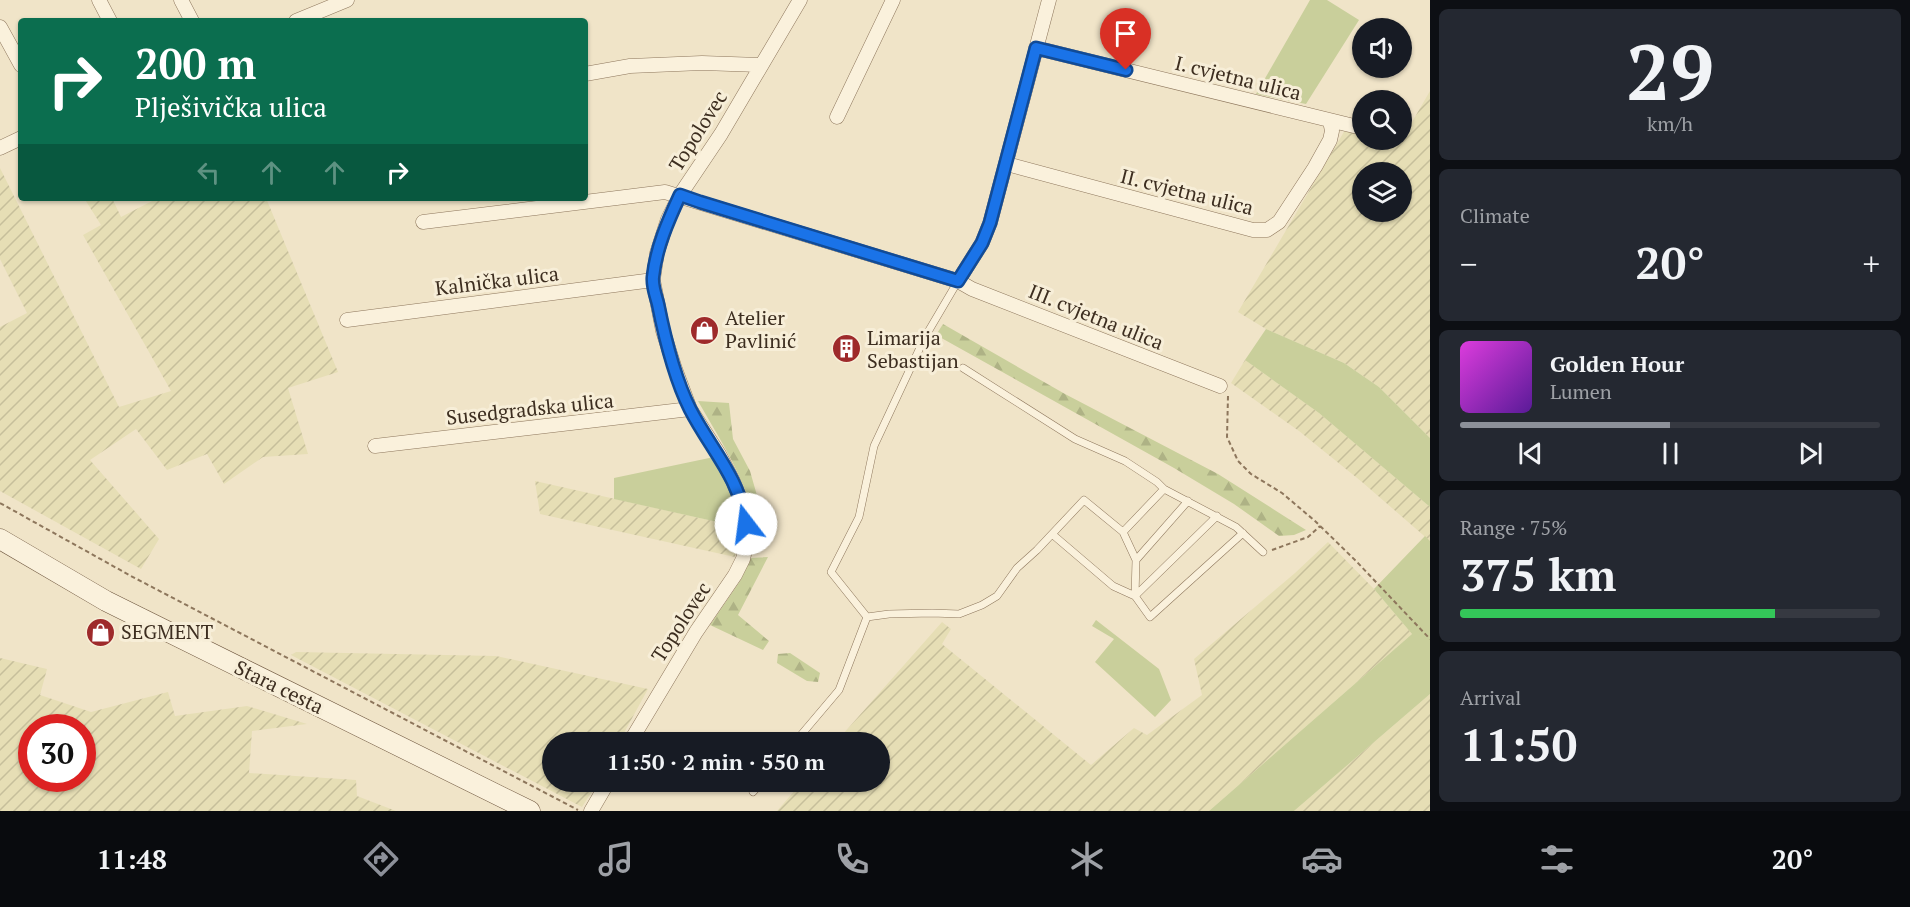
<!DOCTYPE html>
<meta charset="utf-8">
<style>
:root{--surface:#171b24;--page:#242831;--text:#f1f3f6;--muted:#9ea1a6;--line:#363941;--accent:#8c9099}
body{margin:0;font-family:"PT Serif",serif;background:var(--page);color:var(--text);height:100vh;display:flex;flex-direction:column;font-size:22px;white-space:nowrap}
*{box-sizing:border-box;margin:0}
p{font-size:20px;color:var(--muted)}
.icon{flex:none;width:33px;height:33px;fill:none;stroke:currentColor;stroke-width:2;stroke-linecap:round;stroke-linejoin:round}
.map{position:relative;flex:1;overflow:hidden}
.sheet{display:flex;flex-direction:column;gap:9px;padding:9px;background:#0d0f14;width:480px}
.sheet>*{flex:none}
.guide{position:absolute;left:18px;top:18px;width:570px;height:183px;border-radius:6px;box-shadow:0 2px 4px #0004;background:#0b6e4f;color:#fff;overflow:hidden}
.buttons{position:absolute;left:1352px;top:18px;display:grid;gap:12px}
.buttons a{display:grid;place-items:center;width:60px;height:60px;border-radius:50%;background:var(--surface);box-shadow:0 2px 4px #0004;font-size:30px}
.speed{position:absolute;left:18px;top:714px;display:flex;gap:12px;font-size:30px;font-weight:700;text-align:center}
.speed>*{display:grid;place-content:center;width:78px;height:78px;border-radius:50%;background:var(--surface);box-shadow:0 2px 4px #0004;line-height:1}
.speed .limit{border:9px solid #d22;background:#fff;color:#111}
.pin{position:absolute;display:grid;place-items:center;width:51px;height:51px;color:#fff;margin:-62px -26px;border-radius:50% 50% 50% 0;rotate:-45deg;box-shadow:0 0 6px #0007}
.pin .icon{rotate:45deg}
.me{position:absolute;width:66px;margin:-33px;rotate:345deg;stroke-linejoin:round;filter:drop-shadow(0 0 4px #0008)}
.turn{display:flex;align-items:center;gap:21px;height:126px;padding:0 18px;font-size:27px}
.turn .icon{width:78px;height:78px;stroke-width:2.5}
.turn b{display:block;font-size:42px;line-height:51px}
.lanes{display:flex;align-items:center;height:57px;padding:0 18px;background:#0003;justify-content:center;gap:30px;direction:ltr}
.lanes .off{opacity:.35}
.big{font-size:45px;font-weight:800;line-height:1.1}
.sheet .card{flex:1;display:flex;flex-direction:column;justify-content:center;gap:9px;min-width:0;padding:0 21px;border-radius:9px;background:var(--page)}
.sheet .dial{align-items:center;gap:0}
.dial b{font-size:78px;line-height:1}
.song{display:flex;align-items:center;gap:18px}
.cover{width:72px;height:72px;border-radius:9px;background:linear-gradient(135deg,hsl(300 70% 55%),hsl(270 70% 35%))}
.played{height:6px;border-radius:3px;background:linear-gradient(90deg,var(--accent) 50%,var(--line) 50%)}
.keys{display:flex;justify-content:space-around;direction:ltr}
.heat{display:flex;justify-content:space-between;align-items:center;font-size:33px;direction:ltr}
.charge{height:9px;border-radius:4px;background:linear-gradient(90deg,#34c759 75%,var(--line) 0)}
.trip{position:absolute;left:542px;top:732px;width:348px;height:60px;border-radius:30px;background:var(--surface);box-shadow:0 2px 4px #0004;font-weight:800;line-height:60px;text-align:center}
.menu{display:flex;height:96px;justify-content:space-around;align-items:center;background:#090b0e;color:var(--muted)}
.menu .icon{width:42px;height:42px}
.menu .current{color:var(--accent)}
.menu b{font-size:27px;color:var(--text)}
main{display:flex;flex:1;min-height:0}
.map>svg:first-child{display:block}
</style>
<main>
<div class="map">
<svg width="1430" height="811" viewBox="0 0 1430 811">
<defs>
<pattern id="farmland-furrows" width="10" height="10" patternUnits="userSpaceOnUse" patternTransform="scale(1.5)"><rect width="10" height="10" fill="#e6deb5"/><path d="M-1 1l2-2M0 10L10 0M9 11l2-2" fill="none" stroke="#c6bf9b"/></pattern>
<pattern id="forest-firs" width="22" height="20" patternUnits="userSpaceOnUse" patternTransform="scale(1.5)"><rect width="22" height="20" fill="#c9cf9b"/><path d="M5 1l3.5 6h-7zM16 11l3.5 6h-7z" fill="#aeb285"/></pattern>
</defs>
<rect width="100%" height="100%" fill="#f0e4c8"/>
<!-- farmland -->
<path fill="url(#farmland-furrows)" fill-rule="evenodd" d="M1430,91V438L1379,387L1344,363L1266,329L1238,312L1345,130L1362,133V140L1401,141ZM1362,172H1401V212H1362Z
M0,168L119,407L171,391L83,235L101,225L84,198H112L121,217L158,198H266L338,372L288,388L308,454L263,457L224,484L207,454L167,470L136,429L90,460L159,539L141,569L0,491V327L27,313L0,259Z
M1245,360L1319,413L1430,507V541L1362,482L1299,431L1231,383Z
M535,481L740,527L735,557L540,514Z
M1328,542L1374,589L1412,634L1209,811H777L802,782H879V742H836L942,622L951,629L942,644L1091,765L1134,728L1147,735L1202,695L1194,659L1295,573Z
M296,652L496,656L648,689L619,742H552V782H598L582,807L291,655Z
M0,658L47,669L40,695L91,712L168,692L175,716L247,706L307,724L252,731L249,773L356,780L357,796L396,811H0ZM32,728H82V778H32Z
M1430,694V811H1294Z"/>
<!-- grass -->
<path fill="#c9cf9b" d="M1310,0H1327L1359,20L1306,104L1256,94Z
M1266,329L1344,363L1379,387L1430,438V507L1319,413L1245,360Z
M714,457C727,481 736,500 740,527L614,499V478Z
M1425,536L1430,541V694L1294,811H1209L1412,634L1374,589Z
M1096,620L1159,669L1171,700L1155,717L1095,662L1114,639L1092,626Z"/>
<!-- forest -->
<path fill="url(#forest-firs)" d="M943,324L1065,394L1218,474L1306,530L1294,535L1279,536L1234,504L1174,468L936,335Z
M698,401L729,403L733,439L750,471L768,534L753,544C753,530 753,516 749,502C738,466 716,433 698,401Z
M768,557L738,615L769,641L763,650L710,625L740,581L751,558Z
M790,653L820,673L818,682L807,681L777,663L778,654Z"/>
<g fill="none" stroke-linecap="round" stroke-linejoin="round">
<defs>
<path id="lane" d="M963,368L1075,439L1125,461L1157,482L1164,489
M1123,532L1136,560
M1052,534L1113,586L1135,596L1150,617L1243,533
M1135,596L1136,560L1188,501
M1135,596L1217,516
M867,617L889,614L932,613L959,614L982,605L997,596L1017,568L1037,550L1084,500L1123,532L1164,489L1236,527L1263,552
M795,742L839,690L867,617L831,572L859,517L874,446L925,337L958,281
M753,792L762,782"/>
<path id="street" d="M99,0L110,21
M181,0L192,21
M296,21L347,0
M0,27L21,65
M1036,48L1362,128
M585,74L630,66L702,63L760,65
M837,117L893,0
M0,148L21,138
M1007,164L1253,230H1267L1279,222L1315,167L1330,140L1332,131L1330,121
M423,222L665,192L958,281L972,289L1220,386
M958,281L982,243L990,223L1049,0
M347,320L653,280
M375,446L690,409
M630,742L696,632L735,575L743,559L747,541L746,524L743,506L733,481L719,454L690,409L675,369L663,331L653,280L657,253L668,219L680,195L721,134L800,0
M591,811L608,782"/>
<path id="secondary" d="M0,539L106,601L530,811"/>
</defs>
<!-- lane casing -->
<use href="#lane" stroke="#8d765c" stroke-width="8"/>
<!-- street casing -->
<use href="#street" stroke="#8d765c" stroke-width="15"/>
<!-- secondary casing -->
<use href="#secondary" stroke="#6f573f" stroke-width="21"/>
<!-- path -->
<path stroke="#8d765c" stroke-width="2" stroke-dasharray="4.5 3" stroke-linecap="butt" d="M1228,396L1227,437L1238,461L1251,474L1282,493L1315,521L1356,561L1430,639
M0,503L131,576L578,810
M1272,550L1308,537L1320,526"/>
<!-- lane -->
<use href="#lane" stroke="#faf1dc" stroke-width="7"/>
<!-- street -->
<use href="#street" stroke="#faf1dc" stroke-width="14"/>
<!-- secondary -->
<use href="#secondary" stroke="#faf1dc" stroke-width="20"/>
</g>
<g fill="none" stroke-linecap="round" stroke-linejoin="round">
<defs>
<path id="route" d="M746,524C739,476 711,450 690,409C674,377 665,339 658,304C656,296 652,286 653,277C656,248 668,221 680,195L700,202L958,281L982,243L990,223L1036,48L1126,70"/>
</defs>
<!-- route casing -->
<use href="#route" stroke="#114b97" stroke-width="15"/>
<!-- route -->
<use href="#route" stroke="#1a73e8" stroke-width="10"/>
</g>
<!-- icons -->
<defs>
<symbol id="shop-disc" viewBox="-11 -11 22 22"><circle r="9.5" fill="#9e2a2b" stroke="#f7eed8"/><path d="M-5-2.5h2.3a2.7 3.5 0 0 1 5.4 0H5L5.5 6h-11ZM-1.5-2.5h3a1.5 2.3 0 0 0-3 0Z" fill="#fff"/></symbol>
<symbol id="building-disc" viewBox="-11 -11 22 22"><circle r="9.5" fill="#9e2a2b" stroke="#f7eed8"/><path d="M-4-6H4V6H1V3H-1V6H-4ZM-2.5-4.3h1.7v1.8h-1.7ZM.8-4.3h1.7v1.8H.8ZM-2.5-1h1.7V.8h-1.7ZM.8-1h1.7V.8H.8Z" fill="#fff"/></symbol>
</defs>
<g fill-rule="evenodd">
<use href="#shop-disc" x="688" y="314" width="33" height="33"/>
<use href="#building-disc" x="830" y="332" width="33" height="33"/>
<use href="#shop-disc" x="84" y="616" width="33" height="33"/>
</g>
<g text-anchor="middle" stroke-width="6" stroke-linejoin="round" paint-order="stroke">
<!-- street labels -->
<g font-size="20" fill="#3d2e20" stroke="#f7eed8">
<text transform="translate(1238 78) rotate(14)" y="7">I. cvjetna ulica</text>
<text transform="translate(698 131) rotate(-58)" y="7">Topolovec</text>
<text transform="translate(1187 192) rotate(14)" y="7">II. cvjetna ulica</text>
<text transform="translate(497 281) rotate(-7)" y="7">Kalnička ulica</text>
<text transform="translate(1096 317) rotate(22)" y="7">III. cvjetna ulica</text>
<text transform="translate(530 409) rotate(-6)" y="7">Susedgradska ulica</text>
<text transform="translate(681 622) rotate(-57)" y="7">Topolovec</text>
<text transform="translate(279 687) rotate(26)" y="7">Stara cesta</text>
</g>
<!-- poi labels -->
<g font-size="20" fill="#3d2e20" stroke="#f7eed8" text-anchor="start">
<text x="725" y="325">Atelier<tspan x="725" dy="23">Pavlinić</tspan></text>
<text x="867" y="345">Limarija<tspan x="867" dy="23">Sebastijan</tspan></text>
<text x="121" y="639">SEGMENT</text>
</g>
</g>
</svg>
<div class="buttons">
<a><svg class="icon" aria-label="sound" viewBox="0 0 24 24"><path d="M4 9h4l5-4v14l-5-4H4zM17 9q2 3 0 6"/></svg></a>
<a><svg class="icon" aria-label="search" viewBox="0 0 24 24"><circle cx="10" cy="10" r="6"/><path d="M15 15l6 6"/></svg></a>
<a><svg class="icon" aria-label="layers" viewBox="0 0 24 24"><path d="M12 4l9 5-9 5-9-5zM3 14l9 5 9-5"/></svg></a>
</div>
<div class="speed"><div class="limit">30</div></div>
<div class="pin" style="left:1126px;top:70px;background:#d93025"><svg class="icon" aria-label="arrive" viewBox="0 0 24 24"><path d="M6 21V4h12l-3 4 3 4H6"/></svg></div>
<svg class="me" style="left:746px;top:524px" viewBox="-20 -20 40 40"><circle r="19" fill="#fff"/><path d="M0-13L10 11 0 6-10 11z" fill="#1a73e8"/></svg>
<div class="trip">11:50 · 2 min · 550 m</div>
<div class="guide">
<div class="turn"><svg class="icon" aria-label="right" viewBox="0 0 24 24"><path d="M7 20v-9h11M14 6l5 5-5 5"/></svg><div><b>200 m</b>Plješivička ulica</div></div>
<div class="lanes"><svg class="icon off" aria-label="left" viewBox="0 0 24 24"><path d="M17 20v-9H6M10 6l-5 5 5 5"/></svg><svg class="icon off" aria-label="ahead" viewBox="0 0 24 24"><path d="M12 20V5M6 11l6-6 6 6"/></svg><svg class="icon off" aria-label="ahead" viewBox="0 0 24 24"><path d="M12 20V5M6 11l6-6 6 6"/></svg><svg class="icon" aria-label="right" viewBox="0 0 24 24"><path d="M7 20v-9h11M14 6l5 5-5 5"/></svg></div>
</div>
</div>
<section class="sheet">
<div class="card dial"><b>29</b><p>km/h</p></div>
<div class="card"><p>Climate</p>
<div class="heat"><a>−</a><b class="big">20°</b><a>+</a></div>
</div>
<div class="card">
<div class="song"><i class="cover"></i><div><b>Golden Hour</b><p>Lumen</p></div></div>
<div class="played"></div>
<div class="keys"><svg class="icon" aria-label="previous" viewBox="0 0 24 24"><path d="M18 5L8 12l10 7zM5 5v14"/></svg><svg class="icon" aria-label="pause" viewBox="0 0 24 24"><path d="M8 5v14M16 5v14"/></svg><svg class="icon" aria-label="next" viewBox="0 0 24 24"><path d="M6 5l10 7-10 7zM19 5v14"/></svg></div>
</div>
<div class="card"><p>Range · 75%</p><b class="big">375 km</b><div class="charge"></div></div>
<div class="card"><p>Arrival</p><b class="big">11:50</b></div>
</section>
</main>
<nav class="menu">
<b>11:48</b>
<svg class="icon current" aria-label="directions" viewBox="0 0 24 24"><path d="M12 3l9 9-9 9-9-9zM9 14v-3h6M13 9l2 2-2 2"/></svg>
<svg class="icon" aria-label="music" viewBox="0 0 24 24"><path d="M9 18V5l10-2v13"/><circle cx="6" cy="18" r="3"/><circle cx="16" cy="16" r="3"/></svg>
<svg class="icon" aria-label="phone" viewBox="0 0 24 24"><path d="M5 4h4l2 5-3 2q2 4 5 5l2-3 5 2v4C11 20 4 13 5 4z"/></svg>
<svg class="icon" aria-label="climate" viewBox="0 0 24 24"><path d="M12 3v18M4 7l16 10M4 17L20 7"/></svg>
<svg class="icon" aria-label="car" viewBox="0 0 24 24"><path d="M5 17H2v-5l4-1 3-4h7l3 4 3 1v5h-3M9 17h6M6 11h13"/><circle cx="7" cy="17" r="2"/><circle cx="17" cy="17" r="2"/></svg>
<svg class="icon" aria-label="filters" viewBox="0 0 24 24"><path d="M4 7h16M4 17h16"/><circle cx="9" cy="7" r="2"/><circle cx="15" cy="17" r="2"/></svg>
<b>20°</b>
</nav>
